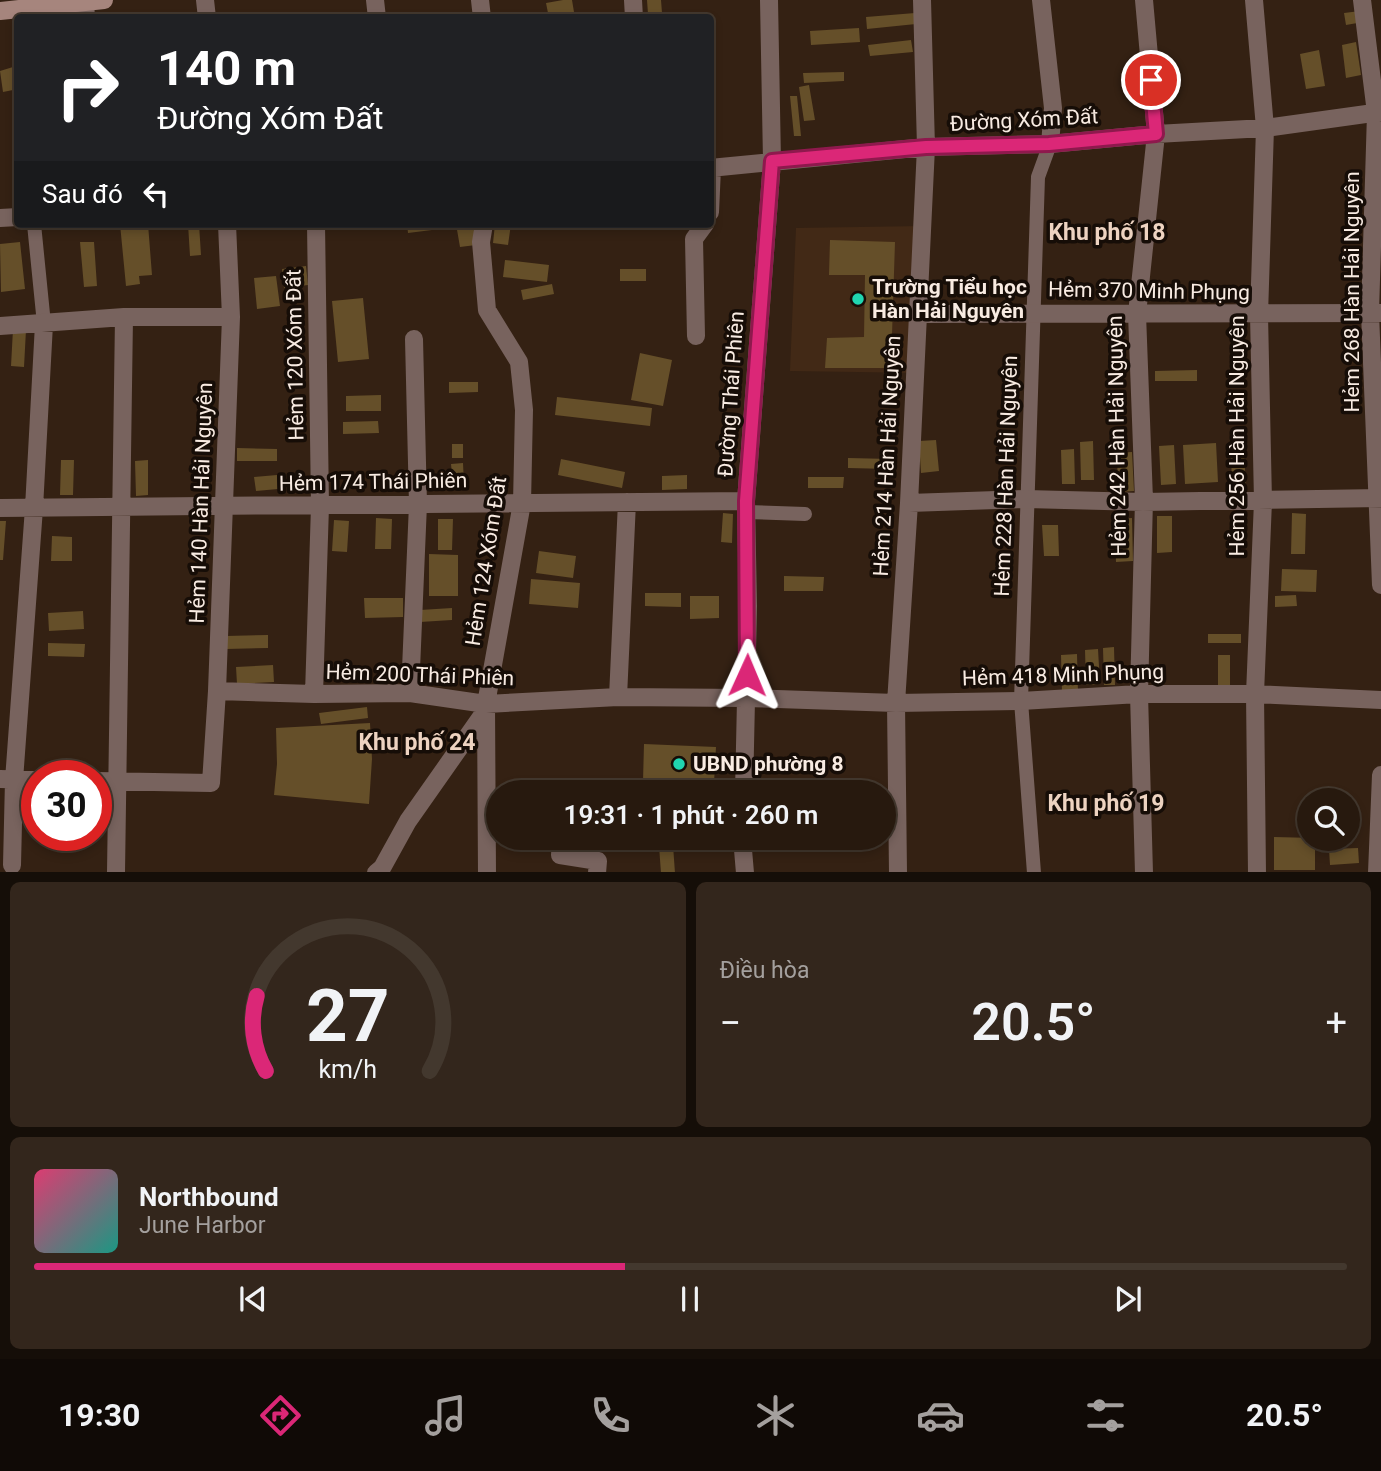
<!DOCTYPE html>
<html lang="vi">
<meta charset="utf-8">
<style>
:root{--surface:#27190e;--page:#33261c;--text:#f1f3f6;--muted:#a4a09e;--line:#43382e;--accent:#db2777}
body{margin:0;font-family:Roboto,sans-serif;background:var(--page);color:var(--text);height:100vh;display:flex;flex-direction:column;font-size:26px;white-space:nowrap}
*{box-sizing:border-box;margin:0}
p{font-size:23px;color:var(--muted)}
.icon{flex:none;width:38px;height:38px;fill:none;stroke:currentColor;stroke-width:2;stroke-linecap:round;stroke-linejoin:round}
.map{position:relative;height:872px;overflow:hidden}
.panel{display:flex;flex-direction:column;gap:10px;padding:10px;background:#150e08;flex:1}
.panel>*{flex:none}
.banner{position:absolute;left:14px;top:14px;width:700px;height:214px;border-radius:7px;box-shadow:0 4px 10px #0003,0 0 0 2px var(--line);background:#202124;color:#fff;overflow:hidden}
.controls{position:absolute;left:1297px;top:788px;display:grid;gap:14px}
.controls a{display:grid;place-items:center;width:63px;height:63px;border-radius:50%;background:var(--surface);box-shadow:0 4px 10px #0003,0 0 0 2px var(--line);font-size:35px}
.speed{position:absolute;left:21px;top:760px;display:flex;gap:14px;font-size:35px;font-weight:700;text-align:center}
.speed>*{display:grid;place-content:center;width:91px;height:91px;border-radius:50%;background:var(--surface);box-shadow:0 4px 10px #0003,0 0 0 2px var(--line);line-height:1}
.speed .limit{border:10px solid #d22;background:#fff;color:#111}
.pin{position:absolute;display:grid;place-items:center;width:60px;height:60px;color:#fff;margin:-30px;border:4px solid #fff;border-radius:50%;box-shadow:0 2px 7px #0007}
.me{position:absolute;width:77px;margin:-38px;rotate:1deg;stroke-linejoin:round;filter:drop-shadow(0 0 5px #0008)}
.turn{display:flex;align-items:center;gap:24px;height:147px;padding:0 28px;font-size:32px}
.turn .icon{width:91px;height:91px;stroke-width:2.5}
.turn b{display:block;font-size:49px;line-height:60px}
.then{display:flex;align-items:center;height:66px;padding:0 28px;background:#0003;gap:14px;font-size:26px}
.big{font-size:52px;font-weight:600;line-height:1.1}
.panel .widget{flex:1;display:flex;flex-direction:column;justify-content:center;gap:10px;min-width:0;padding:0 24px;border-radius:10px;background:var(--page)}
.panel .dial{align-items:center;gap:0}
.dial svg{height:182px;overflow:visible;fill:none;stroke:var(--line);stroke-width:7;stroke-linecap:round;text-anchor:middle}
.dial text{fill:var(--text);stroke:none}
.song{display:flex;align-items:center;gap:21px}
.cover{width:84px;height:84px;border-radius:10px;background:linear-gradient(135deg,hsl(340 70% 55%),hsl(170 70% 35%))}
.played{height:7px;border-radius:4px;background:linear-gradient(90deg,var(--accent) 45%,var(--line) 45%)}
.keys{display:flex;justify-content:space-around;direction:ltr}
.heat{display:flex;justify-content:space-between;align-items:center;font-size:38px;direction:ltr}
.panel .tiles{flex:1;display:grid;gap:10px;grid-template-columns:1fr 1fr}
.widget:last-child{grid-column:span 2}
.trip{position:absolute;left:486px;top:780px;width:410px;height:70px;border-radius:35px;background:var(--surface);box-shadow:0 4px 10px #0003,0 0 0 2px var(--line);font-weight:600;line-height:70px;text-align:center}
.menu{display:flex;height:112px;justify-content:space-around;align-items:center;background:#100a06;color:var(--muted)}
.menu .icon{width:49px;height:49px}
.menu .active{color:var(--accent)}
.menu b{font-size:32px;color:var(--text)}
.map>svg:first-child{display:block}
</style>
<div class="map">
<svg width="1381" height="873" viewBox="0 0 1381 873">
<rect width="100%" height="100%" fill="#342113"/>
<!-- built -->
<path fill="#422916" d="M923,226L922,373L790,371L796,228Z"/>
<!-- building -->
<path fill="#654f29" d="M563,0H572L575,18H549L546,3Z
M647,0H661L662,13L648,14Z
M1360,11L1363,22L1346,25L1344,13Z
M915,13L916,24L867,29L866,17Z
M859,28L860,42L811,45L810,31Z
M911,40L913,52L870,56L868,45Z
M1356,42L1361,75L1346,78L1342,45Z
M1319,50L1325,86L1306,89L1300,54Z
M13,67L18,89L3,92L0,71Z
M844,72V81L804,83L803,73Z
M809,85L815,120L804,121L799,87Z
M790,96H797L801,136H794Z
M120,224H148L152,275L139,276L140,284L126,286Z
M188,224H199L201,255L190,256Z
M407,224H431L432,230L408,233Z
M456,224H473L476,245L460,247Z
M495,224H511L508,245L493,243Z
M830,240L895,242L892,335L898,337L899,368H825L827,338L864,337L865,275H829Z
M20,242L25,289L1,292L0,244Z
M80,242H94L97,286L84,287Z
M505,260L549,265L547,282L503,277Z
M306,266L308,285L284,288L282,269Z
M620,269H646V281H620Z
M276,276L280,306L257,309L254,278Z
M552,284L554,294L523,300L521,290Z
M363,298L369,359L338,362L332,301Z
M13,329L26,330L24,367L11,366Z
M640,353L672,360L663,406L631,400Z
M1197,370V381H1155V371Z
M449,382H478V392L449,393Z
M381,395V411H346V396Z
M557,397L652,408L650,426L555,415Z
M378,421L379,433L343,434V422Z
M936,440L939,471L921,473L919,441Z
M1093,441L1094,480H1081L1080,442Z
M1216,443L1218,482L1185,484L1183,445Z
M452,444H463V458H452Z
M1174,445L1176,484L1161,485L1159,446Z
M237,448L277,449V461H237Z
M1074,449L1075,484H1062L1061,450Z
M1132,452L1134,491L1118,492L1117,453Z
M1244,453L1246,486H1232L1231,454Z
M848,458L891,459L890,469L848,468Z
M561,459L625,472L622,488L558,475Z
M61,460H74L73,495H60Z
M148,460V495L136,496L135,461Z
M463,463L464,484L453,485L451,464Z
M277,475L278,489L256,491L254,477Z
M687,475V489L662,490V476Z
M808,477H844L843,488H808Z
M723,513L733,514L732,543L721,542Z
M1292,513L1306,514L1305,554H1291Z
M1157,516H1172V552L1157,553Z
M376,518L392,519L391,549H375Z
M1132,518L1133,561L1116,562L1114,519Z
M438,519H453L452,550H438Z
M334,520L349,521L347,552L332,551Z
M0,521H6L3,560H0Z
M1042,525H1058L1059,556H1044Z
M52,536L72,537V561H51Z
M539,551L576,556L573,578L536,573Z
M429,554L458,555V596H429Z
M1282,569L1317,570L1316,592L1281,591Z
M784,576L824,577L823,591H784Z
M531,579L580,583L578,608L529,604Z
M645,593H681V607L645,606Z
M1296,595L1297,606L1275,607V596Z
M690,596H719V618L690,619Z
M364,598H403V617L365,618Z
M452,608V620L420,622V610Z
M83,611L84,629L49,631L48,613Z
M1208,634H1241V643H1208Z
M268,635V648L226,649V636Z
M48,643L85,644L84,657L48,656Z
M1114,647L1115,685H1104L1103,648Z
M1098,649L1100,684L1086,685L1085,650Z
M1077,654L1078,693H1062L1061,655Z
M1218,655H1230V690H1218Z
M273,665L274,682L237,684L236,667Z
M367,707L368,718L321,724L319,713Z
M370,723L372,759L369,804L274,795L277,764L276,728Z
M644,744L716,747L714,783L643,781Z
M1348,814H1354L1353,833H1348Z
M1274,837L1315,838V870H1274Z
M673,845L675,873H661L659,846Z
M1358,848L1359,863L1330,865L1329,849Z"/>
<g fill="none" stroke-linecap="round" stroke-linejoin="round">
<!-- lane -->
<path stroke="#78635e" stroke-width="14" d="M34,224L44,324
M746,512L805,514
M1034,873L1021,701L1038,177L1050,144"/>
<!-- street -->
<path stroke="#78635e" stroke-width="18" d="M205,0L207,18
M375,0L377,18
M480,0L482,18
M633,0L634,18
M1041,0L1053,108L1050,144
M1254,0L1265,128L1259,315L1263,501L1255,694L1257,873
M1362,0L1376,113L1370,313L1381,585
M85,2L86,18
M710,168L926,147L1050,144L1156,134L1265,128L1381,112
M710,212L712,168
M0,218L18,217
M484,224L481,242L487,310L519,362L524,410L522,503L486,704L487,873
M917,314L1381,313
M0,326L124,317H231
M696,336L694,239L705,224
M909,503L1026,499L1143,502L1381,498
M0,508L746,501
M217,691L314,694L410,693L486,704L618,697L746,698L896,703L1021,701L1139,694H1255L1381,700
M410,693L418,504L414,339
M314,694L320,506L316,224
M618,697L627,502
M0,779L37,780
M96,781L211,783L217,691L231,317L227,224
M744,793L748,606L746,501L772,161L769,0
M561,838L560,855L598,861L597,873
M742,838L745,873
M12,865L14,780L34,508L44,324
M116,873L124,317
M376,873L382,868L408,821L486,710
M898,873L896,703L909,503L926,147L922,0
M1144,873L1139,694L1144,500L1137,314L1156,134L1144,0
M1377,873L1381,775"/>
<!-- secondary -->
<path stroke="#a6857d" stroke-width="18" d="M0,11L104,0"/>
</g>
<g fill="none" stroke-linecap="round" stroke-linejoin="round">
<defs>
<path id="route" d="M747,675L746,501L772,161L926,147L1049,144L1156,134L1151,80"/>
</defs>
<!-- route casing -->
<use href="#route" stroke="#8e194d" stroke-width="18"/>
<!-- route -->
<use href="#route" stroke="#db2777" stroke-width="12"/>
</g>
<!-- markers -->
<g fill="#20d5b0" stroke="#160d07" stroke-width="2.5">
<circle cx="858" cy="299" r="7"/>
<circle cx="679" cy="764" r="7"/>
</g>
<g text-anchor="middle" stroke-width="7" stroke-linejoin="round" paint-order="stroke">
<!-- street labels -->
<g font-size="21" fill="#f8ebe2" stroke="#160d07">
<text transform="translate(1024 120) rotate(-3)" y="7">Đường Xóm Đất</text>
<text transform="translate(1149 291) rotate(1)" y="7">Hẻm 370 Minh Phụng</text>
<text transform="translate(1352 292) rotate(-90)" y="7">Hẻm 268 Hàn Hải Nguyên</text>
<text transform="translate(295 355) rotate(-91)" y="7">Hẻm 120 Xóm Đất</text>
<text transform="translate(731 394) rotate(-86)" y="7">Đường Thái Phiên</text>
<text transform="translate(1117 436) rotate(-91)" y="7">Hẻm 242 Hàn Hải Nguyên</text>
<text transform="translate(1237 436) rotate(-90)" y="7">Hẻm 256 Hàn Hải Nguyên</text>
<text transform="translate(887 456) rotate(-87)" y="7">Hẻm 214 Hàn Hải Nguyên</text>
<text transform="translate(1006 476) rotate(-88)" y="7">Hẻm 228 Hàn Hải Nguyên</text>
<text transform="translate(373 482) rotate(-1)" y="7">Hẻm 174 Thái Phiên</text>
<text transform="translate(201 503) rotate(-88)" y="7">Hẻm 140 Hàn Hải Nguyên</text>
<text transform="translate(486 561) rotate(-81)" y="7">Hẻm 124 Xóm Đất</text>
<text transform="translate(420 675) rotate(2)" y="7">Hẻm 200 Thái Phiên</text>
<text transform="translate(1063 675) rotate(-2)" y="7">Hẻm 418 Minh Phụng</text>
</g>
<!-- poi labels -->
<g font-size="21" font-weight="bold" fill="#f8ebe2" stroke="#160d07" text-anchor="start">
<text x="872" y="294">Trường Tiểu học<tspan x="872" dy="24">Hàn Hải Nguyên</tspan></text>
<text x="693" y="771">UBND phường 8</text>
</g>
<!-- neighbourhood labels -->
<g font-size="23" font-weight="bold" fill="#edd3c1" stroke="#160d07">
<text x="1107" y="240">Khu phố 18</text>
<text x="417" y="750">Khu phố 24</text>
<text x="1106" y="811">Khu phố 19</text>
</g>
</g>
</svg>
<div class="controls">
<a><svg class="icon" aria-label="search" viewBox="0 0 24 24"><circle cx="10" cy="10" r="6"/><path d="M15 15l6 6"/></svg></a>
</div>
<div class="speed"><div class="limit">30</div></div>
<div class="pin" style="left:1151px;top:80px;background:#d93025"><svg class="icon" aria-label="arrive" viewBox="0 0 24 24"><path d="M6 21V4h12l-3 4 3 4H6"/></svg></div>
<svg class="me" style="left:747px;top:675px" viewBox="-20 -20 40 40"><path d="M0-17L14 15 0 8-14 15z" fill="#db2777" stroke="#fff" stroke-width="4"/></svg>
<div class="trip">19:31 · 1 phút · 260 m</div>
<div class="banner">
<div class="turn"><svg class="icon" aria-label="right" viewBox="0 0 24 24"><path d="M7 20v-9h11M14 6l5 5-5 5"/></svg><div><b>140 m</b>Đường Xóm Đất</div></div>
<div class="then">Sau đó<svg class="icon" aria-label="left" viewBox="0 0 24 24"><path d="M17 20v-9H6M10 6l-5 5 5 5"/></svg></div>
</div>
</div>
<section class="panel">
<div class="tiles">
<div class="widget dial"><svg viewBox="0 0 100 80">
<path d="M14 69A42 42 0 1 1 86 69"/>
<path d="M14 69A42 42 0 0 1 10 36" stroke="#db2777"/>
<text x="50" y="56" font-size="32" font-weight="700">27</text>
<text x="50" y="72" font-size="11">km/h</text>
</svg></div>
<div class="widget"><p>Điều hòa</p>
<div class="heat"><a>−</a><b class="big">20.5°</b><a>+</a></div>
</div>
<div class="widget">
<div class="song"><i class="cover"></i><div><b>Northbound</b><p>June Harbor</p></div></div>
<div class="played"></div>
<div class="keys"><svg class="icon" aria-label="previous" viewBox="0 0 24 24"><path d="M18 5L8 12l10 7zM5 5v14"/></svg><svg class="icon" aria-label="pause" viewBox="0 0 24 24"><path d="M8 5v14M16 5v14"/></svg><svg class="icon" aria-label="next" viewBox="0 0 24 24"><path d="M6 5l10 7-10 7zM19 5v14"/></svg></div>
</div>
</div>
</section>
<nav class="menu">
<b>19:30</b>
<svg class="icon active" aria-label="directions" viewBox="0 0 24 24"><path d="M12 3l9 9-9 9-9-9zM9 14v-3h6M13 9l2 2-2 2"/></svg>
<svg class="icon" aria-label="music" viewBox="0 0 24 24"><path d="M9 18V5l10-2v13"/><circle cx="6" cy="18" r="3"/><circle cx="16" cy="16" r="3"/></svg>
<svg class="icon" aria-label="phone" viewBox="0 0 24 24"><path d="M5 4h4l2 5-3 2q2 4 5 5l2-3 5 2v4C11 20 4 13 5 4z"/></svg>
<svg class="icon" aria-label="climate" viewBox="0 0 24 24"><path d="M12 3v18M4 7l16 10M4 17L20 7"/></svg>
<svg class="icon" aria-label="car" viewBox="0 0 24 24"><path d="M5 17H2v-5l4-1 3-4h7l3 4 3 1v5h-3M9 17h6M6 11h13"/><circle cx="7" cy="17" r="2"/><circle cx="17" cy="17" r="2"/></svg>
<svg class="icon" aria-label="filters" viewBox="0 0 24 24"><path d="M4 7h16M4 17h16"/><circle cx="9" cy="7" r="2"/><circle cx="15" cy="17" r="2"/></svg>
<b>20.5°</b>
</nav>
